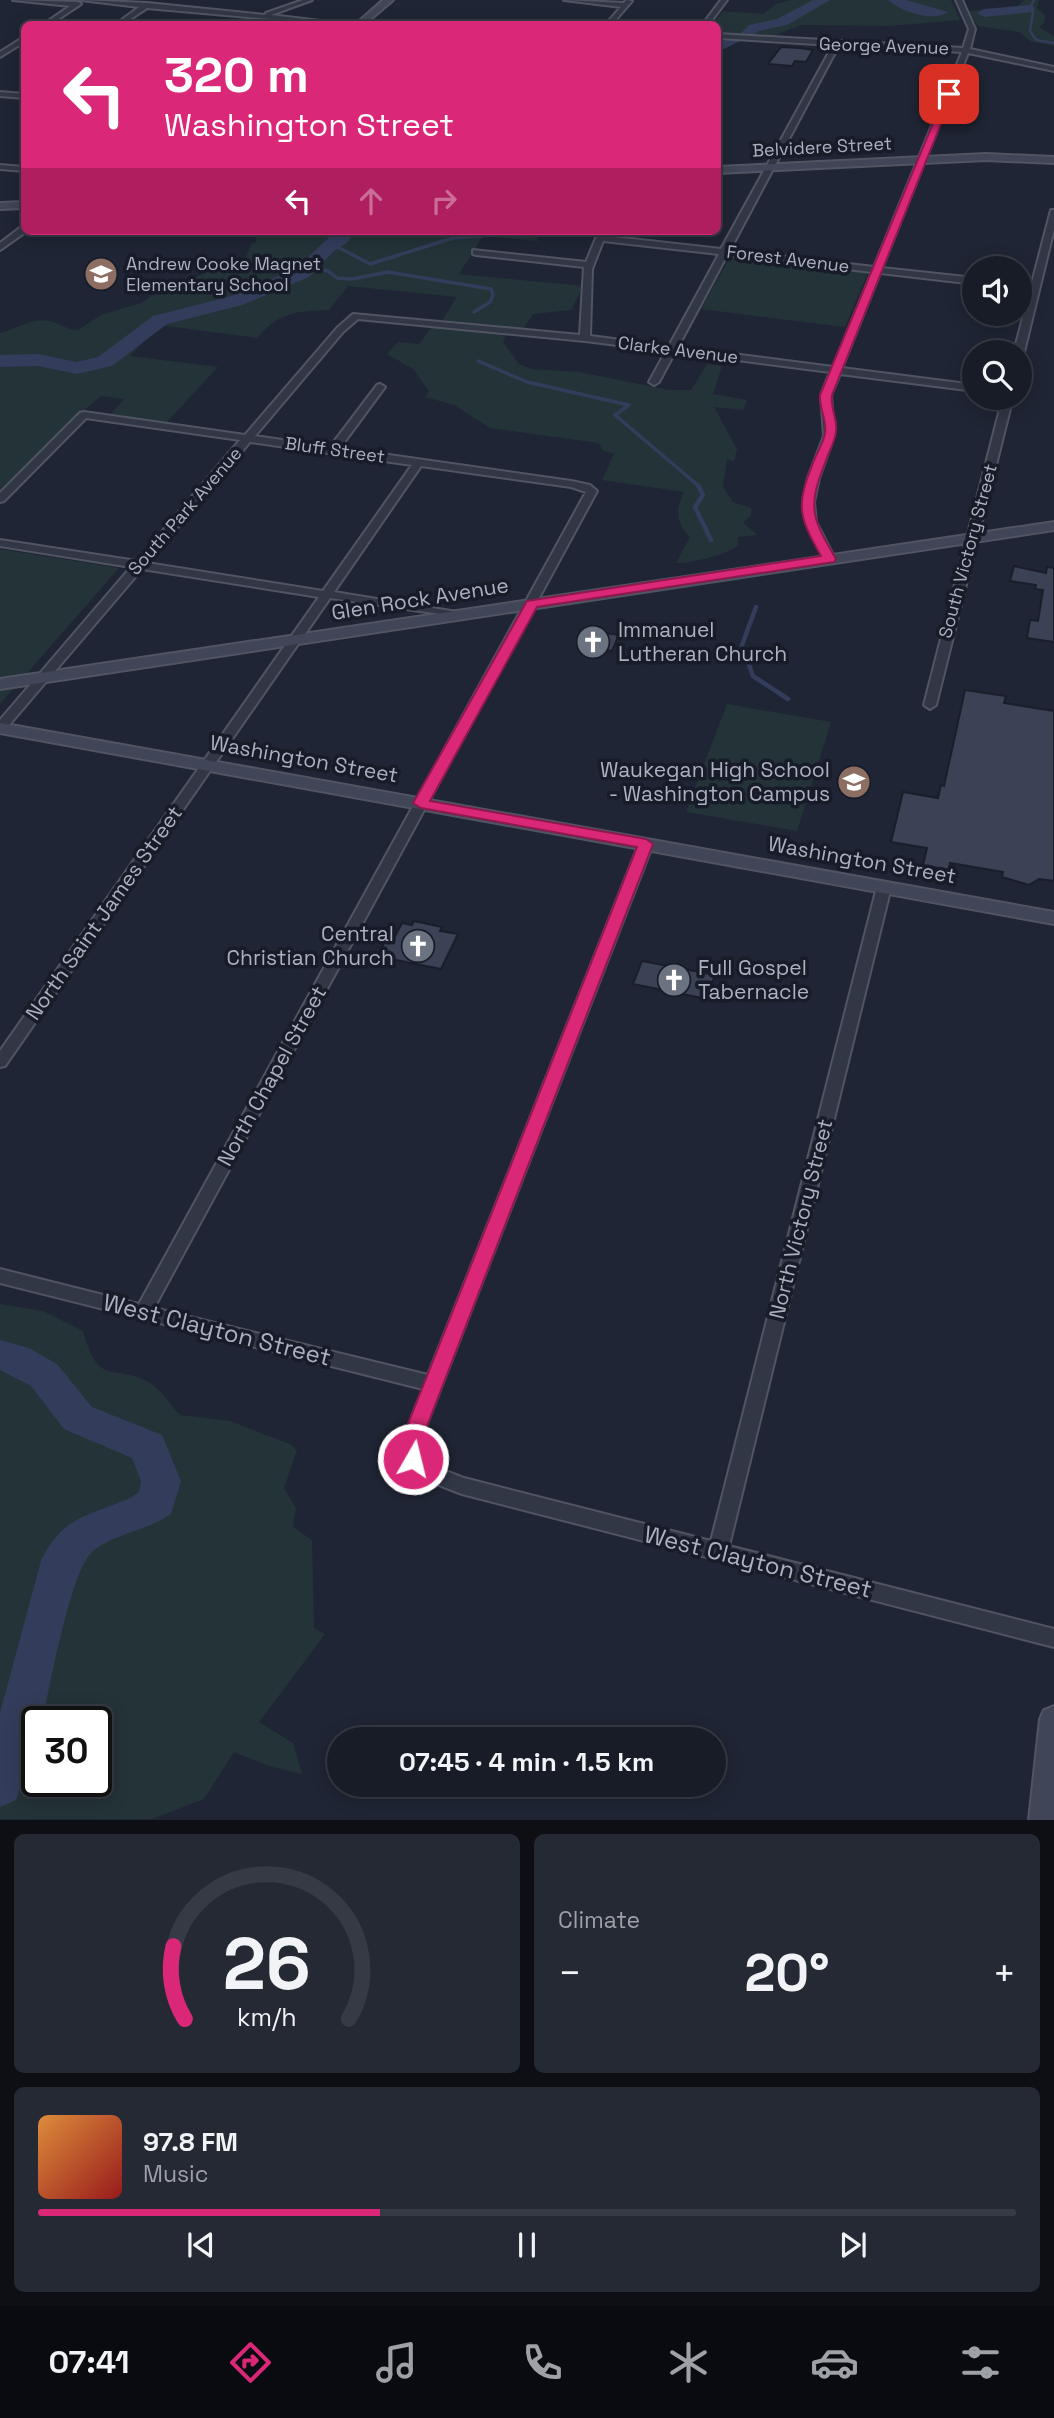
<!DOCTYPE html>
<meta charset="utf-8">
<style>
:root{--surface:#171c27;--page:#242933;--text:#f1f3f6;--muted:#9ea1a7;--line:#363a44;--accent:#db2777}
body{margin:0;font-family:"Space Grotesk",sans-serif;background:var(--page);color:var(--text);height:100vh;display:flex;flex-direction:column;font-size:26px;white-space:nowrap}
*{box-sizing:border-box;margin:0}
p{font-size:23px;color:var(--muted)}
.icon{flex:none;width:38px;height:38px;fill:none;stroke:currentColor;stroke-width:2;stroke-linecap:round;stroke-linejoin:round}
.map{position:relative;height:1820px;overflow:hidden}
.details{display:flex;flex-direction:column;gap:14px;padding:14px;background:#0d0f15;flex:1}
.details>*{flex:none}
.hud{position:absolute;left:21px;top:21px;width:700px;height:214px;border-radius:10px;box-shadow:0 4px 18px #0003,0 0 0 2px var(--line);background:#db2777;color:#fff;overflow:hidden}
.controls{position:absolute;left:962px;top:256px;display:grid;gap:14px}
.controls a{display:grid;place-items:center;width:70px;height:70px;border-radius:50%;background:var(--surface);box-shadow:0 4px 18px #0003,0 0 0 2px var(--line);font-size:35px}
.speed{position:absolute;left:21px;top:1706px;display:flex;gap:14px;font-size:35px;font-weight:700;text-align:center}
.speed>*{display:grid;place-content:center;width:91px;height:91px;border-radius:50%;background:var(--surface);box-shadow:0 4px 18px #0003,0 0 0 2px var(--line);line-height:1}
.speed .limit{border:4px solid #111;border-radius:10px;background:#fff;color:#111}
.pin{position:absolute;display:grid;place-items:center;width:60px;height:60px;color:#fff;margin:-30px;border-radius:14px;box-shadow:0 4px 10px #0006}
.me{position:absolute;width:77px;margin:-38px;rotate:8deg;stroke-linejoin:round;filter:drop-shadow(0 0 5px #0008)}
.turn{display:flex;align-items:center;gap:24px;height:147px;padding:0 28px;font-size:32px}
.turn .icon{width:91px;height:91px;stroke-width:2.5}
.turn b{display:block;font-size:49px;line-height:60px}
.lanes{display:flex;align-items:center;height:66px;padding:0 28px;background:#0003;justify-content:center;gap:35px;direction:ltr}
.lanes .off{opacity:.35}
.big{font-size:52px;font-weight:800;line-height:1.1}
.details .widget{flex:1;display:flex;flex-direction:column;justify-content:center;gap:10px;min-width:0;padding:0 24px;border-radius:10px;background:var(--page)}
.details .dial{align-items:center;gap:0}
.dial svg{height:182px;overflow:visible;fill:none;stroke:var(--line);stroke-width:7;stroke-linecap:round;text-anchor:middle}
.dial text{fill:var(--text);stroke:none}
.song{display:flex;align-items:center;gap:21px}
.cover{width:84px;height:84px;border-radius:10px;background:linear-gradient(135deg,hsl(30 70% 55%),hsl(0 70% 35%))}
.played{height:7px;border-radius:4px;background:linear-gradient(90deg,var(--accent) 35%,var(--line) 35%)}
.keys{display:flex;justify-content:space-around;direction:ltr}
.heat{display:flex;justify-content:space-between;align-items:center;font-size:38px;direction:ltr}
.details .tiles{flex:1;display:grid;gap:14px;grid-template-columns:1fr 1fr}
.widget:last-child{grid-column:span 2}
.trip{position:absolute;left:327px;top:1727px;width:399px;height:70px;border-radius:35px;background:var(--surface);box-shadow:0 4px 18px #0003,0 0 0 2px var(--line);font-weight:800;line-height:70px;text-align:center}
.dock{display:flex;height:112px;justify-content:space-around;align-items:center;background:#090b10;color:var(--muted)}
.dock .icon{width:49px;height:49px}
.dock .active{color:var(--accent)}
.dock b{font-size:32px;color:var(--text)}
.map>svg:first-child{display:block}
</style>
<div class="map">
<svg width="1054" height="1820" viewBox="0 0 1054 1820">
<rect width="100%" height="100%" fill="#1f2534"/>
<!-- green -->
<path fill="#243338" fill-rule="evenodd" d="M791,0H951L960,20L889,26L801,25L773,36L718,33V24H713L723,11L763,14L776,4Z
M1024,0H1039L1037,8L1045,15L1044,23L1039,27L1054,36V46L1030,41L1019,32L978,26L968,11L1016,7Z
M255,231H537L538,241L483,236L459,274L583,286L571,310L533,314L522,331L441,322L457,297L348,286L329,310C295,311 280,312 257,338L159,325L130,356L218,367L167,422L110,415L124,399L101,396L75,418L0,492V333C17,329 32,317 50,321C60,323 67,330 78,330L101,315L141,303L159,291L246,257L251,244L256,242Z
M730,257L868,273L845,327L701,309Z
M433,326L506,334L503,342L519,364L531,369L579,372L669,390H691L707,364L722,366L713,394L747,400L743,410L714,407L737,449L734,461L727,460L723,487L733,502L751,508V515L743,523L758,535L738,537V545C730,554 689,564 676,563L690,537C675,524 676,507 684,492L602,480L614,454L602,450L599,443L490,428L454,405L425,397L429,391L413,369L387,354L398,342L419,344Z
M0,549L119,568L0,704Z
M727,704L831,722L797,831L686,812Z
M0,1304L43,1311L83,1331C100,1390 111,1361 150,1383C161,1390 171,1406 180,1415L230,1421L290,1444L297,1450L284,1488L296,1508L293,1527L312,1540L314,1628L325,1634L259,1722L293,1743L302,1774L269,1766L234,1752L204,1799L152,1819H0ZM37,1722H96V1782H37Z"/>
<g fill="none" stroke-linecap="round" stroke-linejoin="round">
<!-- stream-far2 -->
<path stroke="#333d5b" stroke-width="2.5" d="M1034,0L1029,9L1033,12L1030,31L1036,40L1054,43"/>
<!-- stream-far1 -->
<path stroke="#333d5b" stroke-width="3.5" d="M332,244L370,264L453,238L505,234
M308,267L328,271L337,278L352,279L388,272L491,289L493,295L490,302L474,312
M478,361L527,382L629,405L615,415L700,487"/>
<!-- stream -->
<path stroke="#333d5b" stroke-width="4.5" d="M698,485L703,495L695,507L711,540
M756,607L742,645L753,676L788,699"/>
<!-- river -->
<path fill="#333d5b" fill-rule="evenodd" d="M813,0H830L787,25L759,31L747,38L740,34L749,25L777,19Z
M888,0H906L948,12C934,23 900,11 888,0Z
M1029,5L1034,6V12L984,17L977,13L984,9Z
M733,37L740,41L718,52V43Z
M336,231H354L348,242L334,251L309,277L242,305L167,324L112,366L77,374L38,366L0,367V355L38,354L77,362L98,357L153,316L228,297L295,269Z
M0,1340L29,1348L57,1364L92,1407L162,1435L181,1481L171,1514C147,1531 115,1533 93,1551C70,1570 50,1688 42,1722H37L35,1748L16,1800L0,1807V1713L41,1561C63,1514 91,1516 132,1497L139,1492L141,1481L132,1458L64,1429L31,1386L0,1370Z"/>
</g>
<!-- building -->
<path fill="#3b4255" stroke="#1a1e2b" stroke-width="2" d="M781,47L800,48L813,50L806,62L795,61L792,66L768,64Z
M1014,566L1046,573L1047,567L1054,568V642L1027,638L1030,620L1038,621L1043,590L1035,589L1036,585L1010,581Z
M598,632L619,635L612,651L590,648Z
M965,690L1006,696L1004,703L1054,711V881L1039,879L1029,885L1002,877L1003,872L950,863L949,870L923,865L927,848L891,842L903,792L938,798L941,785L944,786Z
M414,921L442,927L440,931L458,934L441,969L386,958L388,954L380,952L386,939L393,940L402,923L412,925Z
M642,961L715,975L707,999L633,984Z"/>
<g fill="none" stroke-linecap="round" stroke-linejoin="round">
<defs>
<path id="street" d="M13,0L78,2L81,4L51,24H44L70,6Z
M81,0L147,3L265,15L266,13L303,0H312L271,15L345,24H326L147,8L123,24H116L139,7Z
M564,0L624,3L626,0L632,1L612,24H606L621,7Z
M721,0H727L709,24H703Z
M956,0H962L975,29L970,49L1054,67V71L968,53L882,268L975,278V284L880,273L842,368L975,385V391L840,374L831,395L834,436L819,478L814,502L816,522L835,559L833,561H825L806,522L803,502L808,478L824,436L821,395L830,372L675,352L659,382L654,385L649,382L666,351L585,341L358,319L343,332L255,436L330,447L377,385L380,384L385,387L340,448L571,481L590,485L597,491L154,1308L428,1375L639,844L646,840L651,841L653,844L421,1439L422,1456L436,1467L464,1478L711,1541L877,887L884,883L889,884L891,887L729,1546L1054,1629V1647L462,1494C387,1467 396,1456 423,1389L0,1283V1269L139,1304L586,492L571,487L421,466L334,592L457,612L463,615L461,617L330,598L5,1066L0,1067V1051L319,597L142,569L4,731L0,732V720L131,567L0,546V540L137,561L240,440L86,418L4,501L0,502V493L80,413L84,412L245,435L337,328L353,314L580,335L584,267L476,255L473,254V250L586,262L599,231H607L605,236L721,249L833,45L718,38V34L963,48L969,29ZM839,45L962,52L874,267L730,250ZM603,241L719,254L669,346L590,336L592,269ZM727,255L872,272L833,367L678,347ZM250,442L412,465L323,591L147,563Z
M24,37V42L0,57V52Z
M0,92L24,94V98L0,96Z
M0,165L24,167V171L0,169Z
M1051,210H1054V229L1024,352L1020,355V352H1014Z
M21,227H24V231H27L0,250V243Z
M1003,397H1013L936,705L930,709L924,705Z"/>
<path id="secondary" d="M383,0H393L365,24H356Z
M986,154L1054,157V163L986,160L718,173V167Z
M24,202V208L0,209V203Z
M1054,522V530L0,689V679Z
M0,723L1054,912V924L0,733Z
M1054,1706V1820H1029L1040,1719L1044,1710Z"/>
</defs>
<!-- street casing -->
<use href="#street" stroke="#505463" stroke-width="4"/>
<!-- secondary casing -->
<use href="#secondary" stroke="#505463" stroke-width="4"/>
<!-- street -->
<use href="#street" fill="#323745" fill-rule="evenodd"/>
<!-- secondary -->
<use href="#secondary" fill="#404557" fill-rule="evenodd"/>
</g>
<!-- route -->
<path fill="#db2777" stroke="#8e194d" stroke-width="2" d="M946,92L953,94L832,395C830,409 838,419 836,432C835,442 828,453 825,463C807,508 812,518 836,559L834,562L537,607L430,801L646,839L653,844L422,1439L423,1459L420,1465L413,1468L405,1465L402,1439L637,847L421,808L413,803L527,601L821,556C797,514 796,504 815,458C818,451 824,441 825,433C827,419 819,409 820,395Z"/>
<!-- icons -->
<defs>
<symbol id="school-disc" viewBox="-11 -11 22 22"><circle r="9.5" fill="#8d6e63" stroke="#181c29"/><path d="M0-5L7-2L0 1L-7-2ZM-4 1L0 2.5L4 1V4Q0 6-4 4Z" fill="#fff"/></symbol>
<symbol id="church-disc" viewBox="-11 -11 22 22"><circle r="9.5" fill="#6b7280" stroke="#181c29"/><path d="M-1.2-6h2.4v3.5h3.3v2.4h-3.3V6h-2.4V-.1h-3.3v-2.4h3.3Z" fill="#fff"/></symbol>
</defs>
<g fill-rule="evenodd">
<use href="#school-disc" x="82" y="255" width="38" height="38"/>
<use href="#church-disc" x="574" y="623" width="38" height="38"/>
<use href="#school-disc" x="835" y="763" width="38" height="38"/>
<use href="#church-disc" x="399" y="927" width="38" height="38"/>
<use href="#church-disc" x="655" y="961" width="38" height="38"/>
</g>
<g text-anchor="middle" stroke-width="7" stroke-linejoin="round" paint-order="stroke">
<!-- far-street labels -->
<g font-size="18" fill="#acb1c2" stroke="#181c29">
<text transform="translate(884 46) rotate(2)" y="6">George Avenue</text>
<text transform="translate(822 147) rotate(-3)" y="6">Belvidere Street</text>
<text transform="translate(788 259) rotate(7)" y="6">Forest Avenue</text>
<text transform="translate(678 350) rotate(7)" y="6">Clarke Avenue</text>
<text transform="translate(335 450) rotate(8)" y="6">Bluff Street</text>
<text transform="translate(185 511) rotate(-49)" y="6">South Park Avenue</text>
<text transform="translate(968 551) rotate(-75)" y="6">South Victory Street</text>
</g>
<!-- far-poi labels -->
<g font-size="18" fill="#acb1c2" stroke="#181c29" text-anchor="start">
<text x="126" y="270">Andrew Cooke Magnet<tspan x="126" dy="21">Elementary School</tspan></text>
</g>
<!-- street labels -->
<g font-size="21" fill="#acb1c2" stroke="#181c29">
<text transform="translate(420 599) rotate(-9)" y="7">Glen Rock Avenue</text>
<text transform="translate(304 759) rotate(10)" y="7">Washington Street</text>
<text transform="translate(862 860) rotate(10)" y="7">Washington Street</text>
<text transform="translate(104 913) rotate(-55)" y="7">North Saint James Street</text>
<text transform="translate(272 1076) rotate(-61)" y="7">North Chapel Street</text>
<text transform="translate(801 1219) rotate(-76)" y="7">North Victory Street</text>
</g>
<!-- poi labels -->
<g font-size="21" fill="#acb1c2" stroke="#181c29" text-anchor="start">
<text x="618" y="637">Immanuel<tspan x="618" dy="24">Lutheran Church</tspan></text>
<text x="830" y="777" text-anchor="end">Waukegan High School<tspan x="830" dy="24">- Washington Campus</tspan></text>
<text x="394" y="941" text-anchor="end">Central<tspan x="394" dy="24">Christian Church</tspan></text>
<text x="698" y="975">Full Gospel<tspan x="698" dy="24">Tabernacle</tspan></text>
</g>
<!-- near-street labels -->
<g font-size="24" fill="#acb1c2" stroke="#181c29">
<text transform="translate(217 1330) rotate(14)" y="8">West Clayton Street</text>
<text transform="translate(758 1562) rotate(14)" y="8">West Clayton Street</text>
</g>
</g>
</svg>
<div class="controls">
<a><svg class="icon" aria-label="sound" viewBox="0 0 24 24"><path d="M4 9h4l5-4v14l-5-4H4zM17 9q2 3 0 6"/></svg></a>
<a><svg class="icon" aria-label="search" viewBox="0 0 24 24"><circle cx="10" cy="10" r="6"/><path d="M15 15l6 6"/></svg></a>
</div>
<div class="speed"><div class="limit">30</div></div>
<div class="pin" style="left:949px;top:94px;background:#d93025"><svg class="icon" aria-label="arrive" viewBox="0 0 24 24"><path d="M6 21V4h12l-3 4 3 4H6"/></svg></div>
<svg class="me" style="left:413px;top:1459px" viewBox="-20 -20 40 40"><circle r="17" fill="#db2777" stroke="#fff" stroke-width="3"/><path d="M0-11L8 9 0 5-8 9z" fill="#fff"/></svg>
<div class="trip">07:45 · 4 min · 1.5 km</div>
<div class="hud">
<div class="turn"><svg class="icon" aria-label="left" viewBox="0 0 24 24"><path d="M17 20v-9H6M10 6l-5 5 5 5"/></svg><div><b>320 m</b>Washington Street</div></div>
<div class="lanes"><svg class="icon" aria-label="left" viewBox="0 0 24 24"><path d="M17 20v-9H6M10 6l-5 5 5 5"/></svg><svg class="icon off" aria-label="ahead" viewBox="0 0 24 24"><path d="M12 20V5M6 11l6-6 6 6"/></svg><svg class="icon off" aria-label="right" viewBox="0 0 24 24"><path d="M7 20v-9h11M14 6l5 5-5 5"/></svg></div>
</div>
</div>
<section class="details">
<div class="tiles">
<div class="widget dial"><svg viewBox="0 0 100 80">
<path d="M14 69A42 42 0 1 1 86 69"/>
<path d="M14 69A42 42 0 0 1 9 37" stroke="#db2777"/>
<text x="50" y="56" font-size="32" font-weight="700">26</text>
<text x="50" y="72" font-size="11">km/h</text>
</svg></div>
<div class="widget"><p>Climate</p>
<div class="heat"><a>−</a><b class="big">20°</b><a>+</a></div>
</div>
<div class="widget">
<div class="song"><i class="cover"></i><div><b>97.8 FM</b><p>Music</p></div></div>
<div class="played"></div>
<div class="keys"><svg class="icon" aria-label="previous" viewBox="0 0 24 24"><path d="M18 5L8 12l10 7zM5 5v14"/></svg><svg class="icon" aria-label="pause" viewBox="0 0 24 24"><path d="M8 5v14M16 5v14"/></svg><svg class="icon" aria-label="next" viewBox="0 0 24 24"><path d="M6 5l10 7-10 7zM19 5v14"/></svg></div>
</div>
</div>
</section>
<nav class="dock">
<b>07:41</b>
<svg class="icon active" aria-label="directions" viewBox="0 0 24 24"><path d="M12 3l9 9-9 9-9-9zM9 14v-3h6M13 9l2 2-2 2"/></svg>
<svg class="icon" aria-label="music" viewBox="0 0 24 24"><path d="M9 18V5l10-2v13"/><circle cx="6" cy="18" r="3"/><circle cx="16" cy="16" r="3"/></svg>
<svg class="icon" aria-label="phone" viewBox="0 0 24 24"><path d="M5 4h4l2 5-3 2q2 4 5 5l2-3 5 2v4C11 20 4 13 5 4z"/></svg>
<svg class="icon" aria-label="climate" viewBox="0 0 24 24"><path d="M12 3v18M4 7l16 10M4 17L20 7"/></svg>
<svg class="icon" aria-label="car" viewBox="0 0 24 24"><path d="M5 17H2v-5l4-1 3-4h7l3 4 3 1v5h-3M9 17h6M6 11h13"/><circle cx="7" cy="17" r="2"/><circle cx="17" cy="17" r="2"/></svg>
<svg class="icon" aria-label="filters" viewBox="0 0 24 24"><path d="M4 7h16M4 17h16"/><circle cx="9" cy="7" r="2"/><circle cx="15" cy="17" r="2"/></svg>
</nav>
